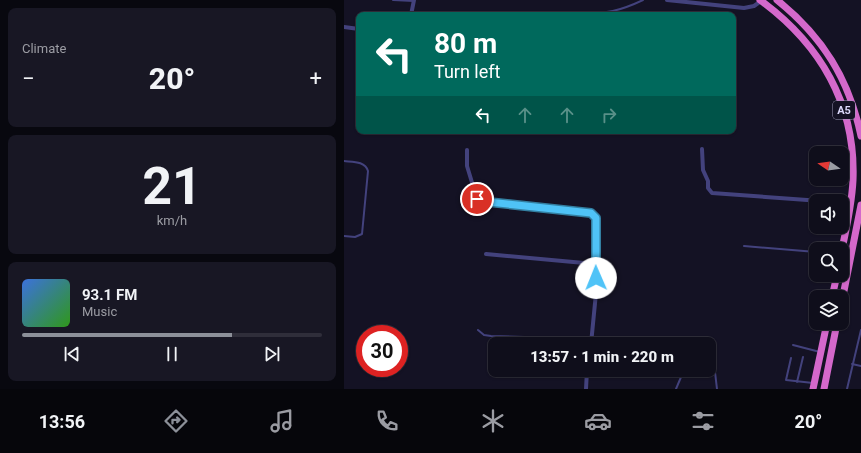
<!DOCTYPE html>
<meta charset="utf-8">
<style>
:root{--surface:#0f0e1b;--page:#181724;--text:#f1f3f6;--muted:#9b9ca3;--line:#2f2e3a;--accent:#8c9099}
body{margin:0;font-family:Roboto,sans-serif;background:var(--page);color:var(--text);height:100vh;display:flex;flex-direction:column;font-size:15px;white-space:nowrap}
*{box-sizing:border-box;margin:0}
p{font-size:13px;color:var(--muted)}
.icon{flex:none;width:22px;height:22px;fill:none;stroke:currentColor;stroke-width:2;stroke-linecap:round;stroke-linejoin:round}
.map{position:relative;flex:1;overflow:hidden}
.drawer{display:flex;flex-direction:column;gap:8px;padding:8px;background:#08080f;width:344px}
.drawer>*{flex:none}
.hud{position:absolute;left:12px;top:12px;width:380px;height:122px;border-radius:8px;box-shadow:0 1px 3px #0004,0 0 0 1px var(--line);background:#00695c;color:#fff;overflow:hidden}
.needle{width:26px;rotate:283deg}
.controls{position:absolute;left:465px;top:146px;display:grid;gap:8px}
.controls a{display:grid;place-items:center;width:40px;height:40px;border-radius:8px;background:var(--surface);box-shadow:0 1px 3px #0004,0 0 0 1px var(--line);font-size:20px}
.speed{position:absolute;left:12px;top:325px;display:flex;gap:8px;font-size:20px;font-weight:700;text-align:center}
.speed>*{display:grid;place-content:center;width:52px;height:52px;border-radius:50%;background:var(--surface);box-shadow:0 1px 3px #0004,0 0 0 1px var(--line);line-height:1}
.speed .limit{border:6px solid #d22;background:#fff;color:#111}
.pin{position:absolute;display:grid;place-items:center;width:34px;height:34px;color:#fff;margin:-17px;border:2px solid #fff;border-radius:50%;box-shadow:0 1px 4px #0007}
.me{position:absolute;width:44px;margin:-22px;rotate:359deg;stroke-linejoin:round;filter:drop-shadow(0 0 3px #0008)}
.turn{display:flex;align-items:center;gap:14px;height:84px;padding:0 12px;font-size:18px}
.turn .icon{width:52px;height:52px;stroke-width:2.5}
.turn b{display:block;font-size:28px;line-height:34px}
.lanes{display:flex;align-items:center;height:38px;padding:0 12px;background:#0003;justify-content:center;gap:20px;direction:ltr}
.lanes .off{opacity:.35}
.big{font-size:30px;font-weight:800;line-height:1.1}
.drawer .tile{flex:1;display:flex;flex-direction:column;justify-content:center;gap:6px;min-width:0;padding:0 14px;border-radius:8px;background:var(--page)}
.drawer .dial{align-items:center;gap:0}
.dial b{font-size:52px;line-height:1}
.song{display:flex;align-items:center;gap:12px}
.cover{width:48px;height:48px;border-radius:6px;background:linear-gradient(135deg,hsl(220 70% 55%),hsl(110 70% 35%))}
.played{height:4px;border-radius:2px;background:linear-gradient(90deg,var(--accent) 70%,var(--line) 70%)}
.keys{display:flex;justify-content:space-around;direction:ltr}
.heat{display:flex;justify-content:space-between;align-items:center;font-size:22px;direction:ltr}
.trip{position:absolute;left:144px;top:337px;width:228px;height:40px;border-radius:8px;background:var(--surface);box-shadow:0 1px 3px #0004,0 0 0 1px var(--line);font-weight:800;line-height:40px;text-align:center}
.tab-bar{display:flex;height:64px;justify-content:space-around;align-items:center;background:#06060b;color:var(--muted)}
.tab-bar .icon{width:28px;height:28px}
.tab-bar .active{color:var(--accent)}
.tab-bar b{font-size:18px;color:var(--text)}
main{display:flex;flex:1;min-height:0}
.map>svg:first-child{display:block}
</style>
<main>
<section class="drawer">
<div class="tile"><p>Climate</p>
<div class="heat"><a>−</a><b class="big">20°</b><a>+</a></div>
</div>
<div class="tile dial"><b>21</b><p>km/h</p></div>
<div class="tile">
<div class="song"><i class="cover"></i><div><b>93.1 FM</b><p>Music</p></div></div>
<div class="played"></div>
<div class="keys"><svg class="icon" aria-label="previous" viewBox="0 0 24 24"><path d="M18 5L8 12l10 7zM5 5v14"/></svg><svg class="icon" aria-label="pause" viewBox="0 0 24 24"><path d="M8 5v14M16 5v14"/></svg><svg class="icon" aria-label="next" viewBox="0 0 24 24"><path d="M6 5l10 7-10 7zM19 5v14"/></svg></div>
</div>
</section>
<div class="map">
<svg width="517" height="389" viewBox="0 0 517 389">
<rect width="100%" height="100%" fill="#141224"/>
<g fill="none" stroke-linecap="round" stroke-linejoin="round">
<!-- service -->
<path stroke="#43427d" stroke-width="2" d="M49,0L70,1
M237,13C260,15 278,10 299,0
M0,161C9,162 21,161 24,171L18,234L11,237L0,236
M400,246L472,252
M134,330L140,335L147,336L246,339
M449,345L476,352
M447,358L442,380L469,383
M365,364L371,372L373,389
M508,364L517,366
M453,382L459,357
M332,389L340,370
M503,389L517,330"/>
<!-- minor -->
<path stroke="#43427d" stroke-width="4" d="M323,0L400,8L410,6L417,1
M67,15L70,0
M0,27L15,29
M358,149L359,170L364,181V188L368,193L477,201
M123,150V166L133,199L135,201L247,213L253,218L252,293L247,344
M498,203H506
M142,254L251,264
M242,389L243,370"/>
<!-- trunk -->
<path stroke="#d468cb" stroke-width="7" d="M416,0C476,44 512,104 509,180C508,203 503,226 498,249
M433,0C479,37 505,79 517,136
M488,297L493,275
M498,301L517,205
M469,389L483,323
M480,389L493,323"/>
</g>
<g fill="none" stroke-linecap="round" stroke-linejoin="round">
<defs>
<path id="route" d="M133,199L135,201L247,213L252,218V278"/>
</defs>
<!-- route casing -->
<use href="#route" stroke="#337fa1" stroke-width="10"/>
<!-- route -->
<use href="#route" stroke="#4fc3f7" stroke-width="7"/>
</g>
<g text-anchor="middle" stroke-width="3.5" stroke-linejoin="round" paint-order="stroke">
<!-- shield labels -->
<rect fill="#141224" stroke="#a09dba" stroke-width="1" x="489" y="101" width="22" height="18" rx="3"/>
<g font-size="11" font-weight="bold" fill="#dcd9fb">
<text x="500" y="114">A5</text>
</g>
</g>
</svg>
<div class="controls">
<a><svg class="needle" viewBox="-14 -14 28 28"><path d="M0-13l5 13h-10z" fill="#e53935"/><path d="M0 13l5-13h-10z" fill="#9b9ca3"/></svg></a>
<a><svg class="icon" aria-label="sound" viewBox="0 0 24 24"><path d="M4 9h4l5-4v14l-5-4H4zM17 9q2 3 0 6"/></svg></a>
<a><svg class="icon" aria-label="search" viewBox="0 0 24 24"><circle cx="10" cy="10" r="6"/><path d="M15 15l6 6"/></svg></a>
<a><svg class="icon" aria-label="layers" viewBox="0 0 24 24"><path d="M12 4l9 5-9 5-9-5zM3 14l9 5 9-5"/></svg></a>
</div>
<div class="speed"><div class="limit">30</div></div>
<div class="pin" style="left:133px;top:199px;background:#d93025"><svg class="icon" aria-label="arrive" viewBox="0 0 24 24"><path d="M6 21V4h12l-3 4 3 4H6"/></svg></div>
<svg class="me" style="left:252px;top:278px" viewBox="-20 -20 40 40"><circle r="19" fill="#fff"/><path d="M0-13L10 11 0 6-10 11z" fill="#4fc3f7"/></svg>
<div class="trip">13:57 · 1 min · 220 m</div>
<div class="hud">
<div class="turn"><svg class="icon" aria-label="left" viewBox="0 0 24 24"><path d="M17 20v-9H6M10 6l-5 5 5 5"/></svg><div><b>80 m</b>Turn left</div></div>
<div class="lanes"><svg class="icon" aria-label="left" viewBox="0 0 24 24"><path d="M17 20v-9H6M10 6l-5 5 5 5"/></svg><svg class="icon off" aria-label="ahead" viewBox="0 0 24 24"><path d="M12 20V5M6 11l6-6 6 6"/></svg><svg class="icon off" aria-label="ahead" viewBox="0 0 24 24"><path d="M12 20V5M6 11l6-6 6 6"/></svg><svg class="icon off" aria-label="right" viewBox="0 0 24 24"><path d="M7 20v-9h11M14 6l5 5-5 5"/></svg></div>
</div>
</div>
</main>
<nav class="tab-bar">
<b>13:56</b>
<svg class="icon active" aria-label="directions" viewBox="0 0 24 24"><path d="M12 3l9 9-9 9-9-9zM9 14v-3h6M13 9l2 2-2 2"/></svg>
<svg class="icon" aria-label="music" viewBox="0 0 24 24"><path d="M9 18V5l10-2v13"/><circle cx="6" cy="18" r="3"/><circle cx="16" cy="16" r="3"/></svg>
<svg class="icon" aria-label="phone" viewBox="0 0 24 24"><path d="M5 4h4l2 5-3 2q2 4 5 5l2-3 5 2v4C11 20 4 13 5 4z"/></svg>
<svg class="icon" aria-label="climate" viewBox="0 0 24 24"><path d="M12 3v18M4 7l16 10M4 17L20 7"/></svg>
<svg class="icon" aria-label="car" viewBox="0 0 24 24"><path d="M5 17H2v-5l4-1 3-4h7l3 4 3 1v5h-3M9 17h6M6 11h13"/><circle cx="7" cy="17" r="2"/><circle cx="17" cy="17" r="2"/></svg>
<svg class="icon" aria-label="filters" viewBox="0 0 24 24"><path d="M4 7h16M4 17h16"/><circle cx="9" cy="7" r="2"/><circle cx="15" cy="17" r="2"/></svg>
<b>20°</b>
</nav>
